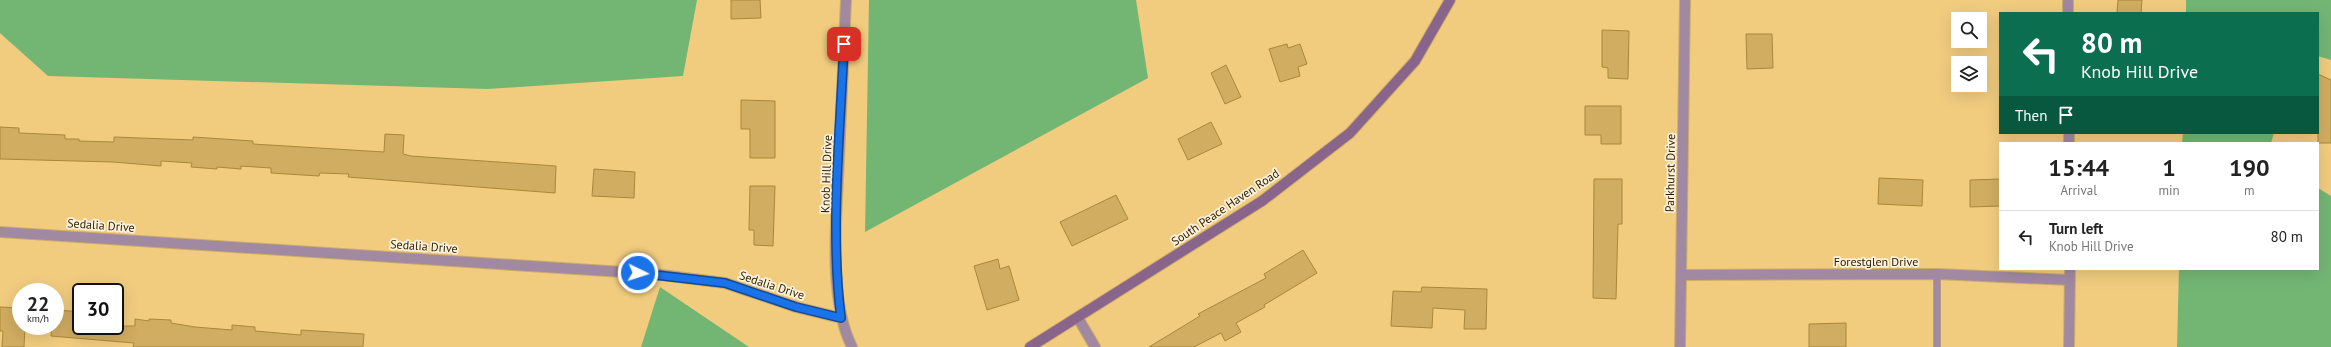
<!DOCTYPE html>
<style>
:root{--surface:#fff;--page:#f2f2f2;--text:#222;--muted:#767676;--line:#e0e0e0}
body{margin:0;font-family:"PT Sans",sans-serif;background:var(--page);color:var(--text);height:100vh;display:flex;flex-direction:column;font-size:15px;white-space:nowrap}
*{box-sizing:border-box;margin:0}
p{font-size:13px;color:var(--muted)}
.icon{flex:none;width:22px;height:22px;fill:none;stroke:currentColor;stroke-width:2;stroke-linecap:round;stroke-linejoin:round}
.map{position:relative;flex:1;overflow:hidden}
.sheet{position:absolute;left:1999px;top:142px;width:320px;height:128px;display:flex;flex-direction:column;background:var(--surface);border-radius:0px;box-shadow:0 4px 16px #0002}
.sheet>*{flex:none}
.banner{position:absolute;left:1999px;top:12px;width:320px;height:122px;border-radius:0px;box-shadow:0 4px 16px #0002;background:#0b6e4f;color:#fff;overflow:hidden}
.tools{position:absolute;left:1951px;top:12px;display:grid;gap:8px}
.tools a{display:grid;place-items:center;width:36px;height:36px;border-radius:0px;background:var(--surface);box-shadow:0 4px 16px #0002;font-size:20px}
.speed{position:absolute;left:12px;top:283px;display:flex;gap:8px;font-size:20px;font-weight:700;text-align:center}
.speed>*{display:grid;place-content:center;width:52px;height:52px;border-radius:50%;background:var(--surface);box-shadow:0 4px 16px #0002;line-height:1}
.speed small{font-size:10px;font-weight:400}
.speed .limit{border:2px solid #111;border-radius:6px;background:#fff;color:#111}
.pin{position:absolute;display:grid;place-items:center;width:34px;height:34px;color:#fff;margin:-17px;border-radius:8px;box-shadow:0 2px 6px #0006}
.me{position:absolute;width:44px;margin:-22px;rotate:94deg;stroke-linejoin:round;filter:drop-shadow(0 0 3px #0008)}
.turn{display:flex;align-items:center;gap:14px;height:84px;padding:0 16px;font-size:18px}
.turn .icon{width:52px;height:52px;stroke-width:2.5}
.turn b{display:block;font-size:28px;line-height:34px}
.then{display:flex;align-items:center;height:38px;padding:0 16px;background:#0003;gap:8px;font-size:15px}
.eta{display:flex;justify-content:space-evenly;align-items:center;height:68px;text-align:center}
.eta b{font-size:24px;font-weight:700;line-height:28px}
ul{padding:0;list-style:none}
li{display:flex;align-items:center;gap:12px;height:52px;padding:0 16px;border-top:1px solid var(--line)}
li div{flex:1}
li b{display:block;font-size:15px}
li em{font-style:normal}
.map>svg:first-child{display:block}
.green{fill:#73b674}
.building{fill:#d1ad61;stroke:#aa8739}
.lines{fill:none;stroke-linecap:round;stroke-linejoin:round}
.lane-casing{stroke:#cdac68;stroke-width:8}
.street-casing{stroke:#cdac68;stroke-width:12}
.secondary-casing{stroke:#cdac68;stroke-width:12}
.lane{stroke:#a189a2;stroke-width:7}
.street{stroke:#a189a2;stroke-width:10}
.secondary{stroke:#89658b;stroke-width:10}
.route-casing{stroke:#114b97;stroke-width:10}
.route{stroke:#1a73e8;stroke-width:7}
.labels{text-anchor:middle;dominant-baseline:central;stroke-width:3.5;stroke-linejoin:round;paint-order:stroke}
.street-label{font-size:12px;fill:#2b1d00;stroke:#fcf1db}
</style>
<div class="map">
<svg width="2331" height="347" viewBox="0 0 2331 347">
<rect width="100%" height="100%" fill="#f1cc7f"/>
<path class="green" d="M0 0H697L683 76 488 89 48 76 0 33Z
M869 0H1136L1148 78 865 232Z
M2186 0H2331V60L2318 56V13H2186Z
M2183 133H2274L2271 143H2182Z
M2318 188 2331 196V347H2177L2179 269H2318Z
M660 287 749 347H641Z"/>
<path class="building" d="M731 0H760L761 18 731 19Z
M2118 0H2142L2141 13H2117Z
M1602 30 1629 31 1628 79 1608 78V68L1602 67Z
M1746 34H1772L1773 68 1747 69Z
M1287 44 1288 48 1300 44 1307 64 1298 67 1300 76 1280 82 1269 49Z
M1226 65 1241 97 1225 104 1211 73Z
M2318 74 2331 80V143H2318Z
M741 100 775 101V158H750V129H741Z
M1585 106H1621V144H1601V135H1585Z
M1211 122 1222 144 1188 160 1178 139Z
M0 127 19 128V133L65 135V139H79V141L114 142V137L193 140V137L253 141V144L384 152 385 134 404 135 403 154 411 156 556 166 555 193 348 177 349 174 320 173 319 176 271 173V168L241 166V169L217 167V169L191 167 192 163 161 161V166L113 162 0 159Z
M594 169 635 172 634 198 592 196Z
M1879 178 1923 180 1922 206 1878 204Z
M1594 179H1622V224H1618L1616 299 1593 298Z
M2000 179V206L1970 207V180Z
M750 186H775L773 246 754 245V230H749Z
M1116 195 1128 219 1072 246 1060 222Z
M1303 250 1317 273 1264 305 1265 307 1236 323 1241 332 1225 341 1221 333 1194 347H1149L1200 316 1198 314 1266 278 1264 274Z
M998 259 1000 269 1009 266 1019 300 987 310 974 266Z
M1422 287 1487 289 1486 329H1464L1465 310 1433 308 1432 328 1391 326 1393 291 1421 292Z
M0 307 21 308V326H25L24 347H2L3 331H0Z
M58 310 81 312V326H135V319L149 321V319L171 320V323L195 327 232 330V325L255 327V331L301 335V330L364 334 363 347H133L134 343 51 336 52 326H57Z
M1846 323V347H1809V324Z"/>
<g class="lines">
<defs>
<path id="lane" d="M1937 274V347"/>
<path id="street" d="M846 0C844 53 841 105 839 158 837 213 827 297 852 347
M2068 0V13
M2069 133V143
M0 232 654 274 725 283 796 307 841 318
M1682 275 1937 274 2070 280
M1078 318 1095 347
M1680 347 1685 0
M2069 347 2070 269"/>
<path id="secondary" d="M1030 347 1262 201 1350 133 1415 61 1450 0"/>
</defs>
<use href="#lane" class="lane-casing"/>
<use href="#street" class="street-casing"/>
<use href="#secondary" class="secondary-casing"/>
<use href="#lane" class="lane"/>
<use href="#street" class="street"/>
<use href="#secondary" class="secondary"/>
</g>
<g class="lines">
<defs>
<path id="route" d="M638 273 725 283 796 307 841 318C830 228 840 135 844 44"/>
</defs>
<use href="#route" class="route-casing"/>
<use href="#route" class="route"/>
</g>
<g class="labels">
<g class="street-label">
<text transform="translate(1670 173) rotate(-89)">Parkhurst Drive</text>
<text transform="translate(826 174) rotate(-88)">Knob Hill Drive</text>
<text transform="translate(1225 207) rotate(-34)">South Peace Haven Road</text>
<text transform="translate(101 225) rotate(4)">Sedalia Drive</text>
<text transform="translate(424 246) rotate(4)">Sedalia Drive</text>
<text x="1876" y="261">Forestglen Drive</text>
<text transform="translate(772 285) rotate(18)">Sedalia Drive</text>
</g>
</g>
</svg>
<div class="tools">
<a><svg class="icon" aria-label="search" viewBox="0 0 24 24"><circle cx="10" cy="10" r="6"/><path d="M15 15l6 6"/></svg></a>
<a><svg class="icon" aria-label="layers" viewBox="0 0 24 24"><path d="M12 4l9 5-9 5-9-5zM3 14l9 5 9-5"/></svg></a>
</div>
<div class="speed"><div>22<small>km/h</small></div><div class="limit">30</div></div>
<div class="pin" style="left:844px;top:44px;background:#d93025"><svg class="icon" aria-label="arrive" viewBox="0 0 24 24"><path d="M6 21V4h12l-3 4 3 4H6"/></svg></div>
<svg class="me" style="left:638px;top:273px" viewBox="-20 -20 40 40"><circle r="17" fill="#1a73e8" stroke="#fff" stroke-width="3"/><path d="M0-11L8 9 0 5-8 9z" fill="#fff"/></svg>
<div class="banner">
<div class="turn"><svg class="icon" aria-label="left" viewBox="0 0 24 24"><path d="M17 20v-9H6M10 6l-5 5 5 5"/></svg><div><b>80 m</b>Knob Hill Drive</div></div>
<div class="then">Then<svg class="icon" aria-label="arrive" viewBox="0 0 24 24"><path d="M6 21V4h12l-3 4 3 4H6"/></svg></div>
</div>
<section class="sheet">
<div class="eta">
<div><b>15:44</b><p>Arrival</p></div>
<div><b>1</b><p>min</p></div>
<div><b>190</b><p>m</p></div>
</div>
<ul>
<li><svg class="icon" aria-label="left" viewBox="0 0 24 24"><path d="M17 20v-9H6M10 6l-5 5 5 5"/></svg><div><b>Turn left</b><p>Knob Hill Drive</p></div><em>80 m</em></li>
</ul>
</section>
</div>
